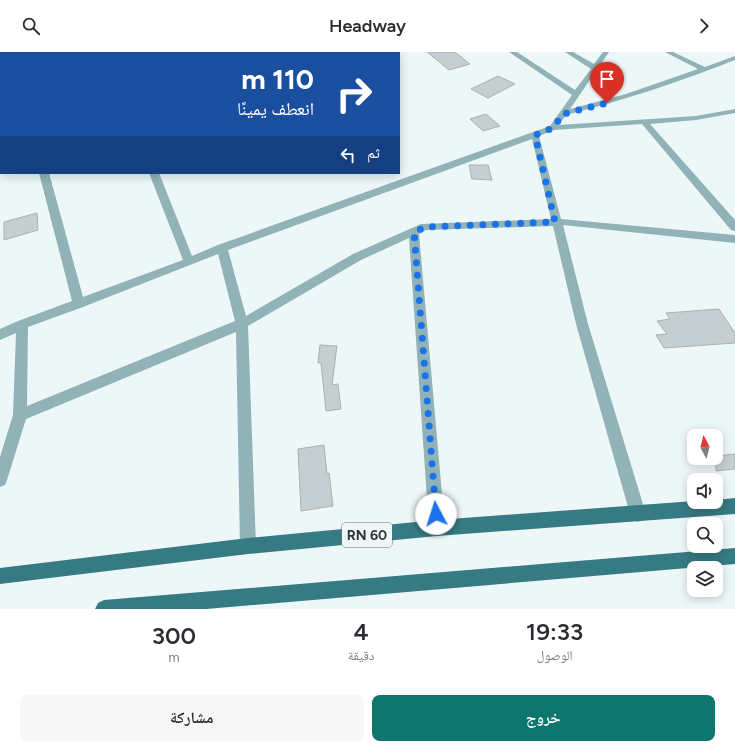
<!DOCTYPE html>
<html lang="ar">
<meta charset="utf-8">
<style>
:root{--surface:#fff;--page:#f7f7f7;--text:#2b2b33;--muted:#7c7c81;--accent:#0f766e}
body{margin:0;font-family:Figtree,"Noto Naskh Arabic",sans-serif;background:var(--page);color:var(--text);direction:rtl;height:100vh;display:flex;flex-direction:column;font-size:15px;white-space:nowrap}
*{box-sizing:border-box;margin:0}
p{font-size:13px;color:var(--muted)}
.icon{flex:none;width:22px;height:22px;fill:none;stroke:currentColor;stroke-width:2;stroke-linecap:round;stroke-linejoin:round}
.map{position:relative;height:557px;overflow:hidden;direction:ltr}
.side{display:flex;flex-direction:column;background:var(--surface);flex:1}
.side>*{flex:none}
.banner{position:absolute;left:0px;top:0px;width:400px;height:122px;box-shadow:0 2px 10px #0003;direction:rtl;background:#1a4fa0;color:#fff;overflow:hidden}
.needle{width:26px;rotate:353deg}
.tools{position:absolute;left:687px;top:377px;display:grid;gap:8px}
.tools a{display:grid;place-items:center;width:36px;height:36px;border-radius:8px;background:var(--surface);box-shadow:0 2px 10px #0003;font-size:20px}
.pin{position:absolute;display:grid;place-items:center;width:34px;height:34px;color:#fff;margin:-41px -17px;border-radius:50% 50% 50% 0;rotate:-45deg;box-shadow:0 0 4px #0007}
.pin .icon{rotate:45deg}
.me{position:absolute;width:44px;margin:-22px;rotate:355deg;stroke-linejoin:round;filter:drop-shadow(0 0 3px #0008)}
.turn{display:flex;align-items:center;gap:14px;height:84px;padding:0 20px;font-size:18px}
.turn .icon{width:52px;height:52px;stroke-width:2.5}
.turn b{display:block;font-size:28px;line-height:34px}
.then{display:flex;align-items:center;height:38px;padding:0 20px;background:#0003;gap:8px;font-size:15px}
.eta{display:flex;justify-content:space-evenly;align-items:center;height:68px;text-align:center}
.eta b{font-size:24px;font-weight:600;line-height:28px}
.action{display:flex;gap:8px;margin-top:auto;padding:8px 20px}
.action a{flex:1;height:46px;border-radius:8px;background:var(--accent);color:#fff;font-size:16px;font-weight:600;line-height:46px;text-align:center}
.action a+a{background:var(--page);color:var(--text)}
header{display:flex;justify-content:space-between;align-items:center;height:52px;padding:0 20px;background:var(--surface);font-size:18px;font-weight:600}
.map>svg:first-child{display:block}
.building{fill:#c5ced0;stroke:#a9b2b3}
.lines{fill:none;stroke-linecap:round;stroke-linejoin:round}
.minor{fill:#91b3b7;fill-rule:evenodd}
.major{fill:#367a83;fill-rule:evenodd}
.route{stroke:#1a73e8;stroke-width:7;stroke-dasharray:0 12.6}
.labels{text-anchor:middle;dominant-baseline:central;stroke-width:3;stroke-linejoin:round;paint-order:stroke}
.shield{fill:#edf7f8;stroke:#696e70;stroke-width:1}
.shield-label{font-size:14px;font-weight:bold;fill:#313435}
</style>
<header><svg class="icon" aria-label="forward" viewBox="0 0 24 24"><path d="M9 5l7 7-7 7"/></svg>Headway<svg class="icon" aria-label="search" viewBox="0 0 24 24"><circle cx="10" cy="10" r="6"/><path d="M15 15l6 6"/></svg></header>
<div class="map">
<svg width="735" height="557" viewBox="0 0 735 557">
<rect width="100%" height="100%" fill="#edf7f8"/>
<path class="building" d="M427 0H455L470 12 449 18Z
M498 24 515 32 488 46 471 37Z
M486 62 500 74 483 79 470 67Z
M469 113H488L492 128 472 127Z
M37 161 38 178 4 188V170Z
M719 257 735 281V291L664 296 656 283 667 282 657 269 670 267 666 261Z
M320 293 337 294 332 333 338 332 341 357 326 359 321 311H318Z
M324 393 327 422 329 421 333 454 301 459 298 397Z
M735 402V417L716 419V404Z"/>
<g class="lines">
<path class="minor" d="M509 0H517L575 38 591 17 565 0H573L594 12 603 0H609L570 57 626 42 698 17 665 0H673L705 15 735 4V8C680 30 624 48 566 63L559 73 696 64 735 57V61L696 68 650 72 735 168V179L731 178 642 72 554 78 539 84 561 167 735 183V191L563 173 588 272 646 462 643 467 638 470 633 467 630 462 576 272 553 174 426 178 419 182 445 476 443 482 437 484 431 482 429 476 409 186 361 208 248 274 256 494 254 500 248 502 242 500 240 494 236 280 26 367 7 428 5 433 0 435V405L13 363 16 281 0 288V277L18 269 72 249 39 121H49L83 245 183 208 149 121H159L192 204 218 193 550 74 572 43ZM532 87 551 167 421 172 353 202 246 264 228 198ZM218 202 235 269 27 354 28 275 83 255Z"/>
<path class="major" d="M735 446V462L437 484 248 502 0 532V516L248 486 437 468 694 449 716 450V448Z
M735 496V512L206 557H95L98 551 104 548Z"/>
</g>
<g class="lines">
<path class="route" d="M436 462 414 180 425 175 555 170 535 83 553 76 563 62 607 51"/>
</g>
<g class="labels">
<rect class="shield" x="342" y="471" width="50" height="24" rx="3"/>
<g class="shield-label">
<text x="367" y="483">RN 60</text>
</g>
</g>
</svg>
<div class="tools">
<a><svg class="needle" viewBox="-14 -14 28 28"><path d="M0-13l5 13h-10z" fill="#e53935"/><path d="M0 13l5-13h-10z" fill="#7c7c81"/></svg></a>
<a><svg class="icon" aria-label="sound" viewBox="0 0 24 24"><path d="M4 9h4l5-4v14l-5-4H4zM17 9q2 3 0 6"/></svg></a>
<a><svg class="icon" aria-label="search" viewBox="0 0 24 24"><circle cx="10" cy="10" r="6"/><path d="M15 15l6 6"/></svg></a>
<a><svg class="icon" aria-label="layers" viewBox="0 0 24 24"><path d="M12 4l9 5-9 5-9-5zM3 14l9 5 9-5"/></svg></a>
</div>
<div class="pin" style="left:607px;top:51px;background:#d93025"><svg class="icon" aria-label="arrive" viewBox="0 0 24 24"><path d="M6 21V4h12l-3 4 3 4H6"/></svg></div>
<svg class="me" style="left:436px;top:462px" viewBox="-20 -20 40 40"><circle r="19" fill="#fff"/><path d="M0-13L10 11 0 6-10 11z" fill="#1a73e8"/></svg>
<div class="banner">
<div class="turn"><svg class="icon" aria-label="right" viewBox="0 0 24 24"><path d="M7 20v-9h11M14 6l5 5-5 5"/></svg><div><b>110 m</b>انعطف يمينًا</div></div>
<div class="then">ثم<svg class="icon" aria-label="left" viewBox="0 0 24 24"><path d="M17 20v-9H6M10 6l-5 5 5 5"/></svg></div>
</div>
</div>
<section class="side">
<div class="eta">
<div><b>19:33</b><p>الوصول</p></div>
<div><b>4</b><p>دقيقة</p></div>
<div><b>300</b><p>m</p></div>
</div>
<div class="action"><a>خروج</a><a>مشاركة</a></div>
</section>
